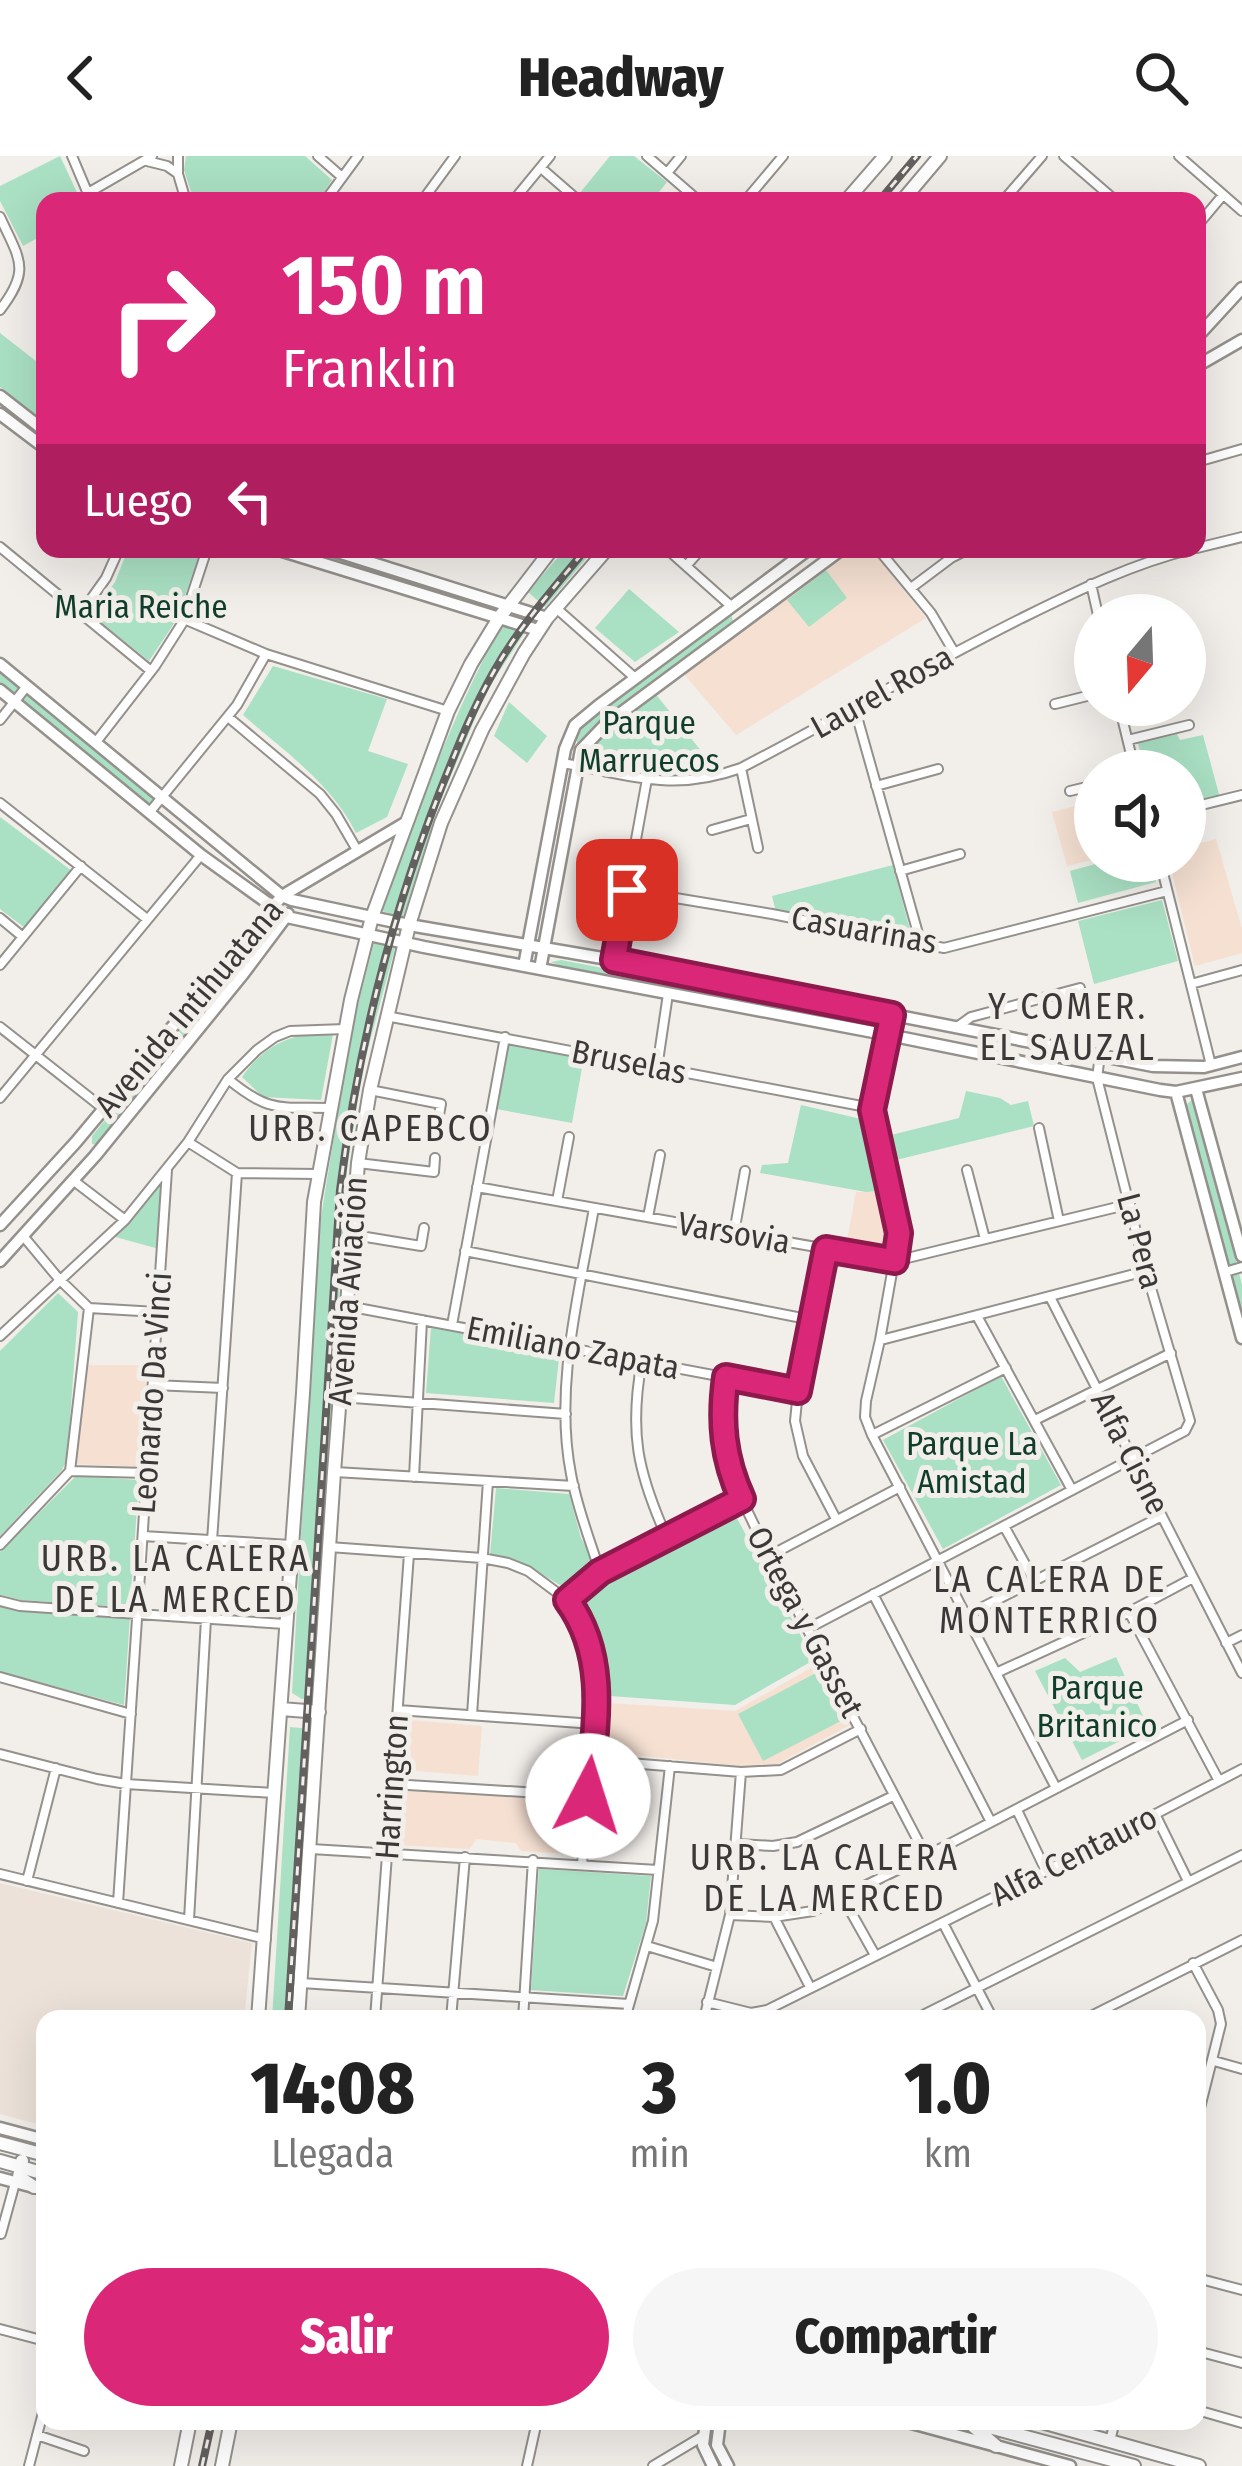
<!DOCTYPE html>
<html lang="es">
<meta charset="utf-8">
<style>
:root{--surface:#fff;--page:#f6f6f6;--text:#222;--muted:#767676;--accent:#db2777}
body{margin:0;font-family:"Fira Sans Condensed",sans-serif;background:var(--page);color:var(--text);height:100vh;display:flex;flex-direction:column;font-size:45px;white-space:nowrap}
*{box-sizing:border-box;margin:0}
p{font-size:39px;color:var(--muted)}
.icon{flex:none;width:66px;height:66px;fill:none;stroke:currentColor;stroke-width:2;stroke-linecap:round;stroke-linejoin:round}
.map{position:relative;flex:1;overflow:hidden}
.side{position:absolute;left:36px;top:1854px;width:1170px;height:420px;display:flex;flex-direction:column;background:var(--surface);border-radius:24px;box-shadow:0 12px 48px #0002}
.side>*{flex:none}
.top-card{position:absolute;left:36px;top:36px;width:1170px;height:366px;border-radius:24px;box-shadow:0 12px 48px #0002;background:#db2777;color:#fff;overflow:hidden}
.needle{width:78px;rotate:199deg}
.tools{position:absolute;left:1074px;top:438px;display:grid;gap:24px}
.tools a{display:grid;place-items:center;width:132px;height:132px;border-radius:50%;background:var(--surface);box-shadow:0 12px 48px #0002;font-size:60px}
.pin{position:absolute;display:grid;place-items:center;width:102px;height:102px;color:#fff;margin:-51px;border-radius:24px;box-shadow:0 6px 18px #0006}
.me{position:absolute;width:132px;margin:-66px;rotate:5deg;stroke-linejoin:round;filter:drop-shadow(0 0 9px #0008)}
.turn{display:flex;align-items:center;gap:42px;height:252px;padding:0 48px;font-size:54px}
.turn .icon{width:156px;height:156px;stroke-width:2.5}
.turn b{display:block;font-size:84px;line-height:102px}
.then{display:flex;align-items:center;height:114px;padding:0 48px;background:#0003;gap:24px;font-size:45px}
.eta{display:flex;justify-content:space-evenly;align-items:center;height:204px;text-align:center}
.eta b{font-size:72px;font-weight:800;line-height:84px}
.cta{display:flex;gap:24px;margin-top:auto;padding:24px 48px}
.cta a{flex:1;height:138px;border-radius:72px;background:var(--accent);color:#fff;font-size:48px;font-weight:800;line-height:138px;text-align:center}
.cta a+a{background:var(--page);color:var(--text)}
header{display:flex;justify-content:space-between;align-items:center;height:156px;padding:0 48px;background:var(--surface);font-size:54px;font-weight:800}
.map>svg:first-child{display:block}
.built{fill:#ece2d9}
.education{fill:#f5e0d2}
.green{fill:#aae0c4}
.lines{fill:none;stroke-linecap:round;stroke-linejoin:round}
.street-casing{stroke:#94918d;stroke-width:12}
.secondary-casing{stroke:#94918d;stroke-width:15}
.primary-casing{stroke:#94918d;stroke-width:16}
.street{stroke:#fff;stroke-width:8}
.secondary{stroke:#fff;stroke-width:10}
.primary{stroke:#fff;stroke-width:12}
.rail-casing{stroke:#63615f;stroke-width:8}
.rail{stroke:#f2eeea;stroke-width:3;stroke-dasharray:9;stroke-linecap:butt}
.route-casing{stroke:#8e194d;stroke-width:30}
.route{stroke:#db2777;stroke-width:21}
.labels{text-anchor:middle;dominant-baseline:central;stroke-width:10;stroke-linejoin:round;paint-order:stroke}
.park-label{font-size:33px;fill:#113e2b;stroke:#f2eeea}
.street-label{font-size:33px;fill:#3b3938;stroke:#f2eeea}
.neighbourhood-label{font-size:36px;letter-spacing:3px;fill:#3b3938;stroke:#f2eeea}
</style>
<header><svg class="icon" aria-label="back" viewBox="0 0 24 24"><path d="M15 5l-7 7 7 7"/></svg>Headway<svg class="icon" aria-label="search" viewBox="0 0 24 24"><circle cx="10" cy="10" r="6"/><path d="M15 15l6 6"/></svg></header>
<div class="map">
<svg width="1242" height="2310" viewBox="0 0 1242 2310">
<rect width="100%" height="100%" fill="#f2eeea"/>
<path class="built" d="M0 1727 252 1787 244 1863H45V1970L0 1958Z"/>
<path class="education" d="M850 393H871L926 462 736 579 683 517Z
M1095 645V703L1067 710 1052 656Z
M1216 683 1242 773V797L1195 810 1169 705H1185V691Z
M856 1036H882L891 1067 890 1091 885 1098 846 1090Z
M88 1209H147L141 1311 76 1308Z
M816 1509 850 1569 775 1609 739 1610 606 1596 608 1547 735 1555Z
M409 1564 482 1570 478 1620 405 1614Z
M402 1633 574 1643 570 1698 521 1695 516 1687 476 1683 470 1693 397 1689Z"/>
<path class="green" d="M60 0 81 45H45V78L23 90 0 45V30Z
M186 0H305L332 24 318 45H194L184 14Z
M610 0H634L667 26 652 45H588L579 38Z
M0 177 45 212V251L38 260 0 231Z
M128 393H201L177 463 149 505 92 459 115 426Z
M565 393H594L545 451 528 436Z
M826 414 847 442 809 471 787 444Z
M629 433 679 476 635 506 595 472Z
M731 458 733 465 592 573 577 590V574Z
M501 470 525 476 487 534 437 653 403 761 382 755C417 657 451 561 501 470Z
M273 510 387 543 368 595 408 608 387 661 356 677C332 628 283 594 243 559Z
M0 511 26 536 157 643 148 649 17 540 0 531Z
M654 536 718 616 678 623 647 621 589 609 585 605C598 576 630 556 654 536Z
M509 546 547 580 527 607 494 580Z
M1177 578 1180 584 1203 579 1220 642 1185 649V615H1145L1138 587Z
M0 661 72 715 25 772 0 753Z
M1106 705H1152L1156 726 1078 747 1070 715Z
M893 709 912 782 776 756 772 740Z
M1162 744 1178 805 1094 828 1078 765Z
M275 762 279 766 98 989 92 988V980L268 765Z
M374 786 395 792 362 915 347 1014 314 1542 302 1543 292 1537 318 1080 350 880Z
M561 804 863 862 877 868 862 869 561 810 551 806Z
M311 877 333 878 321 944 263 941 242 921C260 895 280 883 311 877Z
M508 886 584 901 572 967 496 953Z
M966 935 1000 942 1011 949 1028 945 1034 970 892 1005 887 980 959 962Z
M1192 944 1197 950 1242 1129V1162L1186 949Z
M801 949 861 963 878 1035 866 1036 760 1017 762 1009 788 1007Z
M162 1026 159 1093 112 1080Z
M58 1137 78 1156 67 1303 62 1314 0 1380V1195Z
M431 1171 560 1194 554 1247 426 1237Z
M1001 1220 1061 1329 943 1393 883 1284Z
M76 1320 139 1324 130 1451 21 1444 0 1439V1396Z
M496 1332 569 1338 581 1382 598 1412 568 1434 530 1411 490 1399Z
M733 1355 814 1504 735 1549 610 1540C611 1499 599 1478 582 1442L603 1423Z
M0 1449 130 1460 124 1549 0 1516Z
M1116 1501 1148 1571 1082 1604 1035 1515 1065 1502 1080 1516Z
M816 1517 841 1565 763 1605 738 1558Z
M290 1571 312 1573 290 1863H272Z
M539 1713 651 1720 646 1767 623 1840 531 1834Z"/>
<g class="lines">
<defs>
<path id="street" d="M72 0 91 45
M178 0V18L186 45
M318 0 342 21
M647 0 699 45
M1064 0 1116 45
M1179 0 1242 55
M147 5 167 10 177 17
M541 12 579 45
M667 17 681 0
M88 37 152 0
M325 45 358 0
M422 45 455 0
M513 45 550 0
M745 45 783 0
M1003 45 1042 0
M0 61C20 104 31 114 0 154
M1197 70 1223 39
M1197 306 1242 293
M0 391 151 515
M1197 392 1242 381
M667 393 731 450
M878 393 931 457 954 496
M686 410 701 393
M1091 428 1098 459
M911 432 951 402 969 393
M556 452 634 521
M81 457 106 422 119 393
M184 463 266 498 448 555
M1055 548 1095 538
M1119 549 1135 615
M854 550 921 788
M228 561 320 638 336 658 357 694
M0 564 27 530
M1128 584 1189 569
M96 586 155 510 183 466 207 393
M562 607C632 619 671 637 741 612 835 563 926 510 1020 463 1077 435 1131 408 1192 393
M741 612 758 692
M876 630 938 613
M1070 635 1095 629
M0 647 147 763
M1185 653 1242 639
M149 657 237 549 266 498
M712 674 751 663
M1160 705 1211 909
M900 715 960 698
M627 734 772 758 944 792 1167 735
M0 762 23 781
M614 804 647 623
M0 809 81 710
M1191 828 1242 814
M893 859 872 954 899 1077 880 1184 866 1245 865 1261 872 1279 1056 1632
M386 860 872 952
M0 871 104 953
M957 871 971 861 1080 832
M657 912 668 838
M228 923C269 957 279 951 330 952
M370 934 441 948 439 959
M0 942 201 699
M1039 972 1059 1065
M188 986 237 1017 318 1018
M358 1007 434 1016 435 1002
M967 1014 985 1083
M74 1025 125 1064
M477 1031 895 1105 1130 1048
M557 1045 569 981
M594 1052C579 1138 554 1231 571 1318 577 1352 590 1384 600 1416
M648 1061 660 999
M734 1077 745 1015
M354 1079 421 1090 424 1072
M24 1081 59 1123 89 1152 157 1156
M826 1093 798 1235 795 1265 803 1300 836 1363
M465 1095 812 1164
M1225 1116 1242 1111
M1050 1141 1242 1517
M347 1150 798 1235
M977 1160 1072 1334
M452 1169 505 881
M0 1180 125 1064 188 986 228 923 257 894 275 881 290 875 345 873
M881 1184 1146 1115
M642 1204C629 1276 637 1315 667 1382
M726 1221 721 1272 733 1325 769 1400 926 1700
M153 1229 223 1232
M340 1241 566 1258
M1035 1264 1171 1197
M872 1279 1006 1212
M70 1315 147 1317
M335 1316 574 1330
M414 1321 422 1164
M1004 1370 1035 1426
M143 1380 291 1389
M212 1385 237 1017
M0 1389 70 1315 89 1152
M329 1391 482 1402 508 1407 528 1415 567 1444 592 1489 597 1527 582 1709
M769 1400 900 1331
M873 1438 991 1666
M567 1444 600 1416 742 1343
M0 1445 20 1450 285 1468
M1129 1456 1219 1625
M967 1459 1162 1360
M809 1472 1185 1275 1190 1265 1146 1115 1097 922 1100 899
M1226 1487 1242 1479
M996 1517 1129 1456 1193 1422
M0 1521 131 1558
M398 1554 594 1568
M472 1559 488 1325
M0 1598 97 1623 126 1628 274 1637
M592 1604 741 1616 781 1614 861 1573
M392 1628 588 1640
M1017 1654 1046 1715
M1155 1658 1188 1725
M738 1688 773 1690 797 1686 893 1640
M311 1693 658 1714
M0 1718 266 1783
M27 1725 56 1612
M843 1742 875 1799
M118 1747 167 1014
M730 1759 774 1761 813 1755 926 1700 1188 1564
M774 1761 810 1831
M189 1764 206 1463
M943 1767 993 1863
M647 1790 717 1811
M1193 1807 1218 1854 1221 1868 1197 1964
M301 1827 629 1848
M707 1846 751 1857 767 1854 1046 1715 1242 1613
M375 1863 409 1398
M451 1863 465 1701
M523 1863 533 1704
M625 1863 653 1765 670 1610
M704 1863 730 1759 741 1616
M915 1863 1242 1699
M1085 1863 1242 1784
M1214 1905 1242 1913
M1 2078 15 2027
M1197 2122 1242 2134
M0 2173 45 2185
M1197 2195 1242 2207
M1197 2254 1242 2267
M37 2279 84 2295
M1110 2285 1115 2265
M29 2310 45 2249
M527 2310 537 2265
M653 2310 703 2280"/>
<path id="secondary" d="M1197 181 1242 132
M1197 210 1242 184
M0 240 45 275
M0 258 45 292
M276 393 538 474
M328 393 547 462
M0 508 282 740 292 744 409 769 614 804 1153 910 1204 911 1242 901
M0 534 201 699 287 761 424 791 889 879 1160 934 1176 936 1242 922
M524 810 565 593 575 569 598 550 809 393
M540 813 581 594 606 568 842 393
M1196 933 1242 1100
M1176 936 1242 1182
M0 1069 76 986 282 740 405 667
M0 1105 95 1000 243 818 288 758
M0 1972 45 1984
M0 2022 45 2034
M706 2265 703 2289 713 2310
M720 2265 717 2289 728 2310
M904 2265 1070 2310"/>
<path id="primary" d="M846 45 885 0
M902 45 940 0
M281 1553 319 1556
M258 1863 303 1237 314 1046 351 844 372 761 448 555 471 508 499 462 552 393
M298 1863 334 1316 358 1007 370 934 409 769 441 667 482 574 524 497 547 462 607 393
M0 1987 45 1999
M0 2005 45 2018
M22 2005 19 2021 34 2031
M967 2265 1134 2310
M1038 2265 1199 2310
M973 2270 996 2290
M181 2310 190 2265
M222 2310 231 2265"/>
</defs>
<use href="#street" class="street-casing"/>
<use href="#secondary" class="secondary-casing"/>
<use href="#primary" class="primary-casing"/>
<use href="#street" class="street"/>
<use href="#secondary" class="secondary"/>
<use href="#primary" class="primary"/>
<defs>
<path id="rail" d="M879 45 917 0
M288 1863 340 1034C357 897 390 763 440 635 456 595 472 554 493 517 518 472 553 433 586 393
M202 2310 212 2265"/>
</defs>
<use href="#rail" class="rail-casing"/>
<use href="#rail" class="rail"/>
</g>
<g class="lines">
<defs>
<path id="route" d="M588 1640C595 1573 610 1502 567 1444L600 1416 742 1343C723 1302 720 1265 726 1221L798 1235 826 1093 895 1105 899 1077 872 954 892 859 614 804 627 734"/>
</defs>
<use href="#route" class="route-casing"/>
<use href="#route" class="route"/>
</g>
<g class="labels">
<g class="park-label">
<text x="141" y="451">Maria Reiche</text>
<text x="649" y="567">Parque<tspan x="649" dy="38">Marruecos</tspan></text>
<text x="972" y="1288">Parque La<tspan x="972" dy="38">Amistad</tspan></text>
<text x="1097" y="1532">Parque<tspan x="1097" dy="38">Britanico</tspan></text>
</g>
<g class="street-label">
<text transform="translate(882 536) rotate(-29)">Laurel Rosa</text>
<text transform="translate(864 774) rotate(10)">Casuarinas</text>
<text transform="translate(189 852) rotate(-50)">Avenida Intihuatana</text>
<text transform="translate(629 906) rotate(11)">Bruselas</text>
<text transform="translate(734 1077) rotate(10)">Varsovia</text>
<text transform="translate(1140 1085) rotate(75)">La Pera</text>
<text transform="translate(348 1135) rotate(-86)">Avenida Aviación</text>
<text transform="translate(573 1192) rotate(11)">Emiliano Zapata</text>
<text transform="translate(152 1237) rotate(-86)">Leonardo Da Vinci</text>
<text transform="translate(1130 1297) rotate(63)">Alfa Cisne</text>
<text transform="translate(805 1466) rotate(62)">Ortega y Gasset</text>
<text transform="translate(392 1631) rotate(-86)">Harrington</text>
<text transform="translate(1074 1700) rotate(-27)">Alfa Centauro</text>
</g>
<g class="neighbourhood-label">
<text x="1068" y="851">Y COMER.<tspan x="1068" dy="41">EL SAUZAL</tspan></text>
<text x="371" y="973">URB. CAPEBCO</text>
<text x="176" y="1403">URB. LA CALERA<tspan x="176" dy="41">DE LA MERCED</tspan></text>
<text x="1050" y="1424">LA CALERA DE<tspan x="1050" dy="41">MONTERRICO</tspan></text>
<text x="825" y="1702">URB. LA CALERA<tspan x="825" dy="41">DE LA MERCED</tspan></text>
</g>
</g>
</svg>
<div class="tools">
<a><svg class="needle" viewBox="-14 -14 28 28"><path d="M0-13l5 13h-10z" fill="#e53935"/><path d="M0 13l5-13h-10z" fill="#767676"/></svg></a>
<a><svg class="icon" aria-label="sound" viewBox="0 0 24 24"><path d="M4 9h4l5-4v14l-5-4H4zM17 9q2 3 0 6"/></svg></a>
</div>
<div class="pin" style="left:627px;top:734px;background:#d93025"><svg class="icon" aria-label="arrive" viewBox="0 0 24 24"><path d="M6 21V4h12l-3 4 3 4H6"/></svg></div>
<svg class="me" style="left:588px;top:1640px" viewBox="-20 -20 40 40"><circle r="19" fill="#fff"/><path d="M0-13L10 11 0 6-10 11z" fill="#db2777"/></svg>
<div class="top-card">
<div class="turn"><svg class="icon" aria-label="right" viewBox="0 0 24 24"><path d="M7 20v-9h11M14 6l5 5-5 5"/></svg><div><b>150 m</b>Franklin</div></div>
<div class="then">Luego<svg class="icon" aria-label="left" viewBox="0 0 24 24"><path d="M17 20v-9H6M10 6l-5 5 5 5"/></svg></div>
</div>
<section class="side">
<div class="eta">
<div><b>14:08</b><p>Llegada</p></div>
<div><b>3</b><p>min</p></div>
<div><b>1.0</b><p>km</p></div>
</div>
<div class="cta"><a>Salir</a><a>Compartir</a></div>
</section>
</div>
